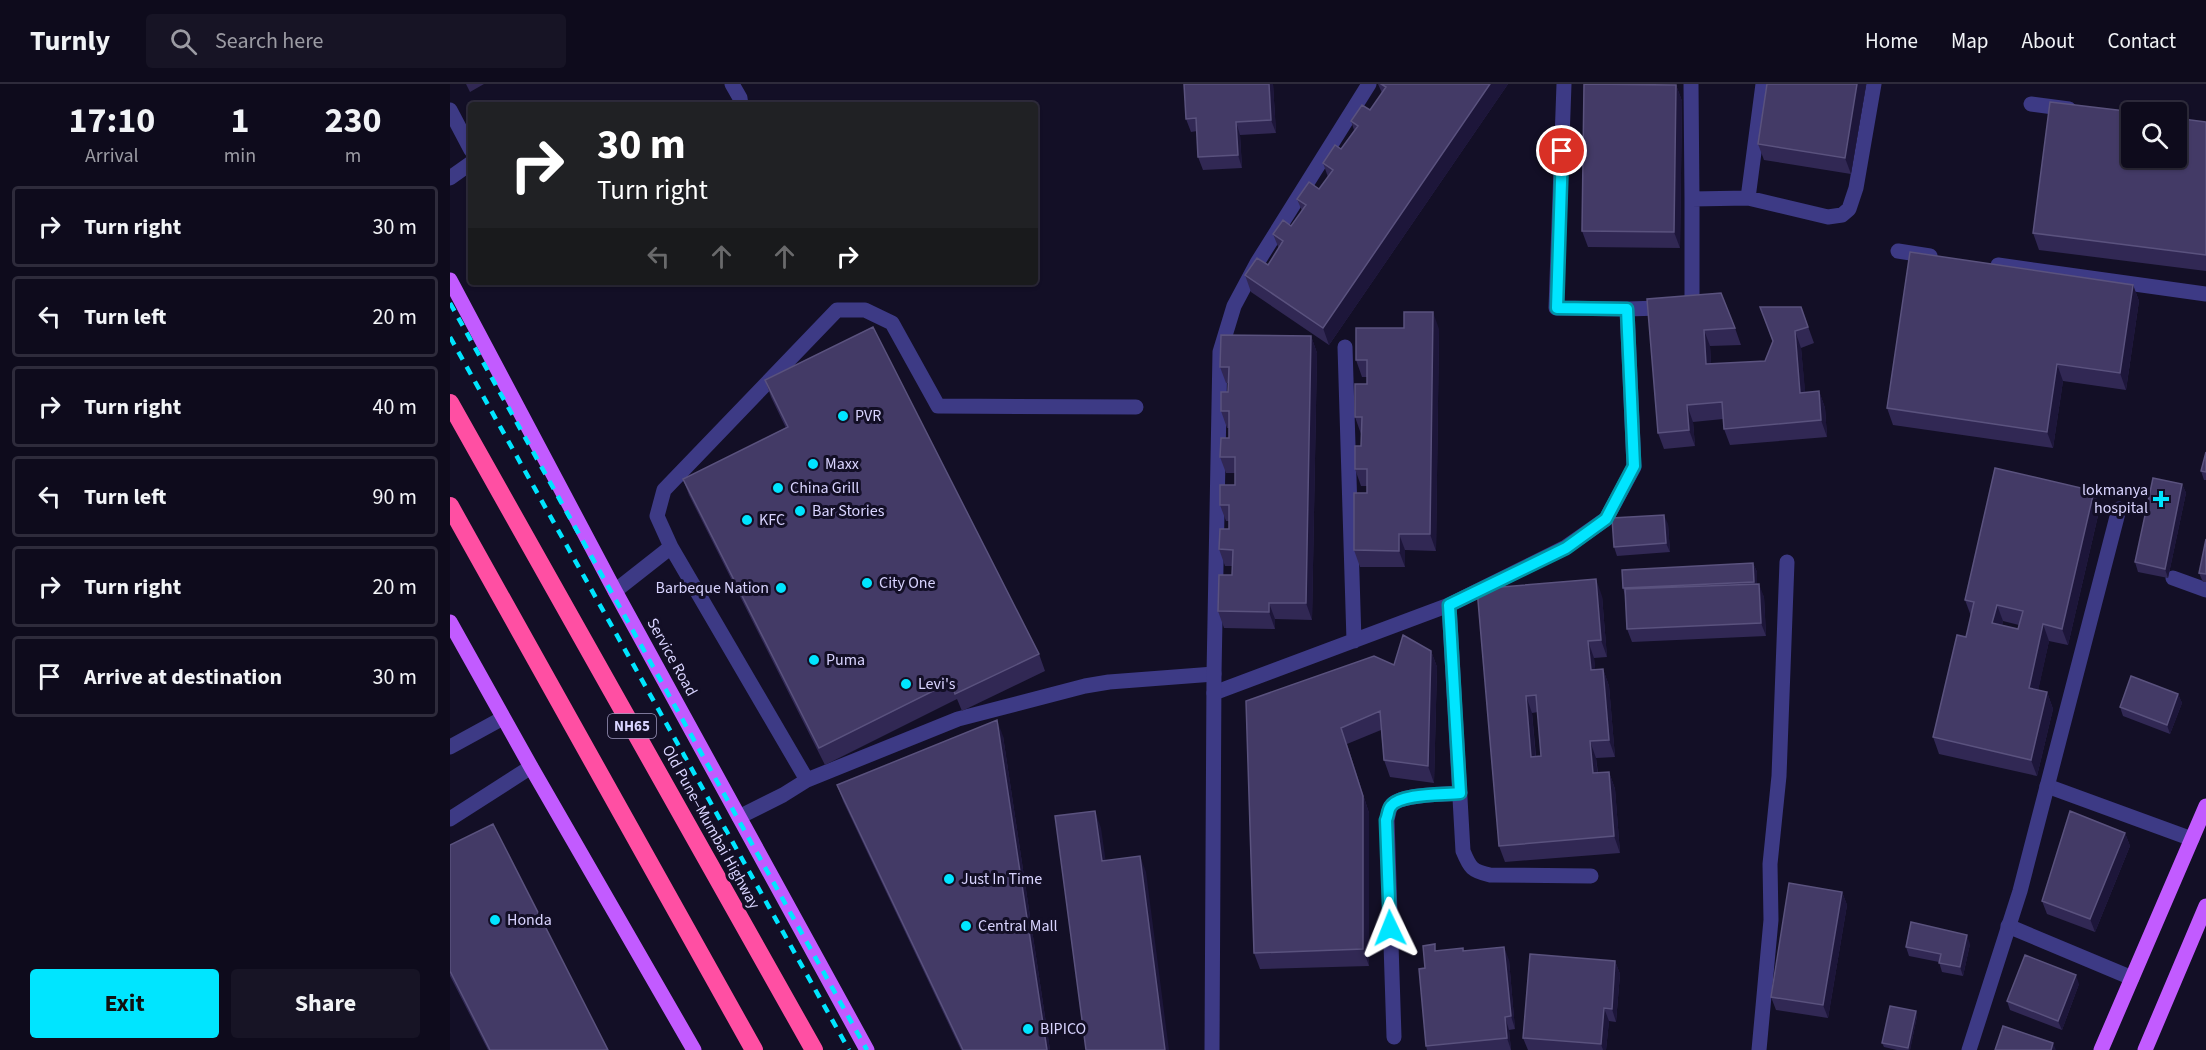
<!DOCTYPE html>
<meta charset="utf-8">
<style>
:root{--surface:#0e0b1c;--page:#171425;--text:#f1f3f6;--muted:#9b9ba3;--line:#2e2b3b;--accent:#00e5ff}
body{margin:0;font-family:"Source Sans 3",sans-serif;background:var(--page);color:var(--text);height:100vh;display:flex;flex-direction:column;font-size:22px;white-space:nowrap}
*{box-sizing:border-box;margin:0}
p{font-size:20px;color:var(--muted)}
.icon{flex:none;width:33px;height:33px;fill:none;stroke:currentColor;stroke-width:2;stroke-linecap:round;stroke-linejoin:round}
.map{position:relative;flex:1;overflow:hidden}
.details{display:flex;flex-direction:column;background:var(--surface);width:450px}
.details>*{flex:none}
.guide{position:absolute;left:18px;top:18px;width:570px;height:183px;border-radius:6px;box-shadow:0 2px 4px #0004,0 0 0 2px var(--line);background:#202124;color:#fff;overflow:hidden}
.controls{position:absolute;left:1671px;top:18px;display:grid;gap:12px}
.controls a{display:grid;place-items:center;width:66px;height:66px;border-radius:6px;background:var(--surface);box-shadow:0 2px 4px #0004,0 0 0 2px var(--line);font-size:30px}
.pin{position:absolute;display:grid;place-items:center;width:51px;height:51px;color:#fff;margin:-26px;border:3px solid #fff;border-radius:50%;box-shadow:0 2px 6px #0007}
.me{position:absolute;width:66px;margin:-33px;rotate:358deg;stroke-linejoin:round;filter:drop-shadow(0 0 4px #0008)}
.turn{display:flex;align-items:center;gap:21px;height:126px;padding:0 30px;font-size:27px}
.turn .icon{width:78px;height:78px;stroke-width:2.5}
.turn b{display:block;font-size:42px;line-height:51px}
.lanes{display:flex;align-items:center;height:57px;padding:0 30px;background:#0003;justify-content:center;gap:30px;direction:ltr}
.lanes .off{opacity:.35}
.eta{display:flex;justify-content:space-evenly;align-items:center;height:102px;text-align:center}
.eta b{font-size:36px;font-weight:700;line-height:42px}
.button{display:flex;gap:12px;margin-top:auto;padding:12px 30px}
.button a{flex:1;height:69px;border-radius:6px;background:var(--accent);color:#111;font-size:24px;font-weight:700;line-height:69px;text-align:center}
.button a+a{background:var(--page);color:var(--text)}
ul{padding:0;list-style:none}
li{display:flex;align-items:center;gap:18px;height:81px;margin:0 12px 9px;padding:0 18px;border:3px solid var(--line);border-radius:6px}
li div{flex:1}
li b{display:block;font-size:22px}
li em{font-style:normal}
header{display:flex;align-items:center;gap:36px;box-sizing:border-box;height:84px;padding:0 30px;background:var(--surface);border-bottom:2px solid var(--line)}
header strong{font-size:28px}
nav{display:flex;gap:33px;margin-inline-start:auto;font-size:21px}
.search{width:420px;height:54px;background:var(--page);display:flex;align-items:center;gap:15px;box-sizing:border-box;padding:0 21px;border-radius:6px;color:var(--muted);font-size:22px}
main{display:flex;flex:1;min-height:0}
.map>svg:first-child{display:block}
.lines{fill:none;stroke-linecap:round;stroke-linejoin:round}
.lane{stroke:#3d3a85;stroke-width:15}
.street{stroke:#3d3a85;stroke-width:15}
.primary{stroke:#c25bff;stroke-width:15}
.highway{stroke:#ff4fa3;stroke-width:18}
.rail{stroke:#00e5ff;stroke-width:4.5;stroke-dasharray:9 8;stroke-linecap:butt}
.wall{fill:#312854;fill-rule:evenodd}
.shaded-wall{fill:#1d163a}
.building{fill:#433a66;stroke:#5a527e;stroke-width:1.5;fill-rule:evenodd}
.route-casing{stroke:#0095a6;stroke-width:15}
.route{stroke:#00e5ff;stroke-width:10}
.poi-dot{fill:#00e5ff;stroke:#130f26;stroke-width:2}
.labels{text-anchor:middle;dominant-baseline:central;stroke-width:6;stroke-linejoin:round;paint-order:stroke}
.shield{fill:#130f26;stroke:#9e99be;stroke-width:1.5}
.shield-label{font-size:15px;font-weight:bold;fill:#d9d4ff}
.poi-label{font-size:16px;fill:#d9d4ff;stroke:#130f26;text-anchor:start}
.street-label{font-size:16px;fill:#d9d4ff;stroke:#130f26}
</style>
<header>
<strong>Turnly</strong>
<div class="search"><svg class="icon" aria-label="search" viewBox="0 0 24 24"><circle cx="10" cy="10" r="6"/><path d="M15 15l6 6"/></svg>Search here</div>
<nav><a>Home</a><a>Map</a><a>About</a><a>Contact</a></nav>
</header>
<main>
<section class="details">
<div class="eta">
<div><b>17:10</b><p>Arrival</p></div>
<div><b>1</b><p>min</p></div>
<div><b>230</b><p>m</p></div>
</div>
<ul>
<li><svg class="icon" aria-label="right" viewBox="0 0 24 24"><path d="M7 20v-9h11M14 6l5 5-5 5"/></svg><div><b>Turn right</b></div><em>30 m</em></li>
<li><svg class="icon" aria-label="left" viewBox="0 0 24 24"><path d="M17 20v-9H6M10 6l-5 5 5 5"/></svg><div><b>Turn left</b></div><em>20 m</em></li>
<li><svg class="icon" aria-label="right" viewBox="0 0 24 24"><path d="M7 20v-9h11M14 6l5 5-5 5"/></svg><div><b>Turn right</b></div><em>40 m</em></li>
<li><svg class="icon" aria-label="left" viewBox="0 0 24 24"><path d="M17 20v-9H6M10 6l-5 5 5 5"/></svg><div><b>Turn left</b></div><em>90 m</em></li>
<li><svg class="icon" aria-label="right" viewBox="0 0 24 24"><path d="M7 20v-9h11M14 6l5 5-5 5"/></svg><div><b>Turn right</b></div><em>20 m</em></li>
<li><svg class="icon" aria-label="arrive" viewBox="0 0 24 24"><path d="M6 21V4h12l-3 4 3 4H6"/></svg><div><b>Arrive at destination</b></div><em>30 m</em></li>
</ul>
<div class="button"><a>Exit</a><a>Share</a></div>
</section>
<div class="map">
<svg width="1756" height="966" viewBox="0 0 1756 966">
<rect width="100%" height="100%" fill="#130f26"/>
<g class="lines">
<path class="lane" d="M282 0 290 14 291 21
M1114 0 1106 224 1177 225
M1241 0 1242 115
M1581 20 1619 25
M0 26 21 66
M0 94 21 79
M1298 114 1313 0
M1448 167 1480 172
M1548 181 1756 210
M895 263 904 557
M221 463 207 432 214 406 387 226H415L442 239 488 322 686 323
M165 507 221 463 357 696 333 711 289 733
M999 521 1013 767C1020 784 1022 787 1040 791L1141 792
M764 609 999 521 1116 463 1156 435 1184 383 1177 225 1242 223V115L1298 114 1378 133 1392 131 1399 125 1406 104 1424 0
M0 663 53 634
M357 696 508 635 635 602 659 598 764 590
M1597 702 1742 755
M0 735 81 683
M1558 842 1682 894
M944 953 937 736C938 732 939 725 941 722 951 709 994 711 1010 709"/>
<path class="street" d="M1723 494 1756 506
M762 966 764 590 770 268 784 222 807 179 919 0
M1309 966 1321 836 1320 780 1329 692 1337 478
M1519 966 1570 807 1669 425"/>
<path class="primary" d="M0 196 165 507 417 966
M0 538 81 683 244 966
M1651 966 1756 722
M1695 966 1756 822"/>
<path class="highway" d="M0 319 364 966
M0 422 304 966"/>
<path class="rail" d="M0 219 417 966
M0 253 399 966"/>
</g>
<path class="wall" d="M16 0H34L20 8Z
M823 0 826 49 790 51 792 84 753 86 748 73 747 47 741 48 736 35Z
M928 0H1058L879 261 801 208 795 191 818 181 829 165 823 150 841 142 852 127 847 115 869 105 878 93 873 79 891 65 904 46 901 37 920 26 932 9Z
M1317 0H1416L1401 90 1314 76 1308 60Z
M1226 1 1232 17 1230 164 1138 163 1132 147Z
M1756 38V187L1589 166 1583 149Z
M1683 201 1689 217 1676 306 1613 297 1603 364 1443 341 1437 324Z
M1197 215 1285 244 1291 261 1260 262 1261 280 1315 277 1351 223 1364 259 1351 264 1355 309 1369 307 1375 324 1377 353 1280 361 1274 345 1273 335 1243 338 1245 362 1214 365 1208 349Z
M989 245 986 467 955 466V483H910L904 466 917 409V402H911L905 385 911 362V350L905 333 917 300V293H912L906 276Z
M861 252 867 269 862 536 825 535V545L774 544 768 527 782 491V482H775L769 465 779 445V437H776L770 421 785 401V389H776L770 373 779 354V344H777L771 327 778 308V299H776L770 283Z
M315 296 589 570 595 587 512 627 507 615 375 681 239 411 233 395 336 344 321 313Z
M1756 368V396H1754L1751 387Z
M1732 400 1736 409 1718 494 1688 488 1685 478Z
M1650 423 1618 561 1599 557 1588 606 1597 608 1603 625 1587 692 1489 670 1483 653 1516 553 1521 532 1515 516ZM1553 537 1569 541 1568 545 1552 541Z
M1218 440 1220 468 1167 472 1164 463Z
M1756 455V498H1753L1749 489Z
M1303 479 1307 488V500L1314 513 1316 552 1182 558 1177 545 1175 511 1173 504Z
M1027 505 1152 512 1157 573 1144 574 1145 586 1153 585 1159 602 1165 673 1146 674 1148 689 1159 688 1165 705 1170 769 1055 778 1049 762ZM1088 628 1091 672H1086L1082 629Z
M981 567 987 583 984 699 940 693 934 676 931 646 897 660 919 729V882L810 885 804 869 796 617 944 581Z
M1728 610 1732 619 1720 650 1673 632 1670 623Z
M553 652 600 966H511L393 717 387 701Z
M1675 749 1680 762 1645 848 1597 830 1592 817Z
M0 761 158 966H38L0 892Z
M1392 808 1397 821 1378 934 1326 926 1321 913Z
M1520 860 1513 892 1492 888 1489 878 1459 872 1456 863Z
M1013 864 1014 867 1059 876 1065 945 1059 946 1061 966H977L976 962 975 884 987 867Z
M1165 877 1170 890 1166 938 1159 937 1156 966H1078L1073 954Z
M1629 900 1612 946 1560 926 1557 917Z
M1466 927 1467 932 1460 966H1447L1434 963 1432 959Z"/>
<path class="shaded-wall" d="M819 0H823L826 49 821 36Z
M1040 0H1058L879 261 873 244Z
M1407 0H1416L1401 90 1395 74Z
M1226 1 1232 17 1230 164 1224 148Z
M786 38 790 51 792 84 788 71Z
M1683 201 1689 217 1676 306 1670 289Z
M983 228 989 245 986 467 980 450Z
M1254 246 1260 262 1262 297 1256 280Z
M1345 247 1351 264 1357 326 1350 309Z
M861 252 867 269 862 536 856 519Z
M1607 280 1613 297 1603 364 1597 348Z
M1369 307 1375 324 1377 353 1371 336Z
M1237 321 1243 338 1245 362 1239 346Z
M1732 400 1736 409 1718 494 1715 485Z
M1644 407 1650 423 1618 561 1612 545Z
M1214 431 1218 440 1220 468 1216 459Z
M949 450 955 466V483L949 467Z
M1303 479 1307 488V507L1304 498Z
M1146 495 1152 512 1157 573 1151 556Z
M1309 500 1314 513 1316 552 1311 539Z
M819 519 825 535V545L819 528Z
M1547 521 1553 537 1548 555 1542 539Z
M1593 540 1599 557 1585 621 1579 604Z
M1138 557 1144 574 1147 603 1141 586Z
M981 567 987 583 984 699 978 682Z
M1153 585 1159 602 1165 673 1159 656Z
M1597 608 1603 625 1587 692 1581 676Z
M1728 610 1732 619 1720 650 1717 641Z
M1076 612 1082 629 1087 689 1081 673Z
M547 636 553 652 600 966H597Z
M891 644 919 729V882L913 865Z
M1140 657 1146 674 1149 706 1143 689Z
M1159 688 1165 705 1170 769 1164 752Z
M645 727 651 744 658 793 652 777Z
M1675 749 1680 762 1645 848 1640 835Z
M690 772 696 788 719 966H715Z
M1392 808 1397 821 1378 934 1373 921Z
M1517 851 1520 860 1513 892 1510 883Z
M1054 863 1059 876 1065 945 1061 932Z
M1165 877 1170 890 1166 938 1162 925Z
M1626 891 1629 900 1612 946 1608 937Z
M1154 924 1159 937 1156 966H1153L1151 960Z
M1466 927 1467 932 1460 966H1459L1458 964Z
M1055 933 1059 946 1061 966 1057 954Z
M1603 959 1606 966H1601Z"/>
<path class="building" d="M734 0H819L821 36 786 38 788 71 748 73 746 34 736 35Z
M931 0H1040L873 244 795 191 807 174 818 181 833 157 823 150 833 136 841 142 856 121 847 115 859 98 869 105 883 86 873 79 885 61 891 65 908 42 901 37 912 21 920 26 936 3Z
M1134 0 1226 1 1224 148 1132 147Z
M1317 0H1407L1395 74 1308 60Z
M1600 18 1684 28H1682V74H1726V34L1756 38V171L1583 149Z
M1460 168 1683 201 1670 289 1607 280 1597 348 1437 324Z
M1271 209 1285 244 1254 246 1256 280 1315 277 1323 257 1310 223H1351L1358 243 1345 247 1350 309 1369 307 1371 336 1274 345 1272 318 1237 321 1239 346 1208 349 1197 215Z
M954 228H983L980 450H949V467L904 466V409H917V385H905V362H911L912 333H905V300H917V276H906V244H954Z
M423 243 589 570 505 610 501 598 369 664 233 395 338 343 315 296Z
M771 251 861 252 856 519H819V528L768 527 769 491H782L783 466 769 465 770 445H779V421H770V401H785V373H770L771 354H779V327H771V308H778L779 283H770Z
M1756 368V388L1751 387Z
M1545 384 1644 407 1612 545 1593 540 1579 604 1597 608 1581 676 1483 653 1507 551 1516 553 1524 518 1515 516ZM1547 521 1573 527 1568 545 1542 539Z
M1703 394 1732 400 1715 485 1685 478Z
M1214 431 1216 459 1164 463 1162 434Z
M1756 455V490L1749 489Z
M1303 479 1304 498 1173 504 1172 486Z
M1146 495 1151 556 1138 557 1141 586 1153 585 1159 656 1140 657 1143 689 1159 688 1164 752 1049 762 1027 505ZM1086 611 1091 672 1081 673 1076 612Z
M1309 500 1311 539 1177 545 1175 505Z
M953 551 981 567 978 682 934 676 930 627 891 644 913 712V865L804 869 796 617 924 572 944 581Z
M1681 592 1728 610 1717 641 1670 623Z
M547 636 597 966H513L387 701Z
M645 727 652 777 690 772 715 966H636L605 732Z
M1620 727 1675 749 1640 835 1592 817Z
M43 740 158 966H40L0 887V761Z
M1339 799 1392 808 1373 921 1321 913Z
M1461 838 1517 851 1510 883 1489 879 1491 870 1456 863Z
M985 860V867L1013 864V867L1054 863 1061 932 1055 933 1057 954 976 962 969 885 975 884 973 862Z
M1080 870 1165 877 1162 925 1154 924 1151 960 1073 954Z
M1575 871 1626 891 1608 937 1557 917Z
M1440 922 1466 927 1458 964 1432 959Z
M1553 942 1603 959 1601 966H1545Z"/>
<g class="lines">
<defs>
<path id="route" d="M940 844 936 736C938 732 938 725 941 722 951 709 994 711 1010 709L999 521 1116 464 1156 435 1184 382 1177 225 1107 224 1112 67"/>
</defs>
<use href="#route" class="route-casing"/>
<use href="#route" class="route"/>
</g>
<g class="poi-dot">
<circle cx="393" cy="332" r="6"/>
<circle cx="363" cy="380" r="6"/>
<circle cx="328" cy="404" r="6"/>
<path d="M1708 406h6v6h6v6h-6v6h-6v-6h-6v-6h6z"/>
<circle cx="350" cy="427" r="6"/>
<circle cx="297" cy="436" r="6"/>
<circle cx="417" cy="499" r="6"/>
<circle cx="331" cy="504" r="6"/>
<circle cx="364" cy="576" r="6"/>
<circle cx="456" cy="600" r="6"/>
<circle cx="499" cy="795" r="6"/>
<circle cx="45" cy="836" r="6"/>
<circle cx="516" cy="842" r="6"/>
<circle cx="578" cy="945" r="6"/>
</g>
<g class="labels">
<rect class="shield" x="158" y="630" width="48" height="24" rx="4.5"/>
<g class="shield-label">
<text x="182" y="642">NH65</text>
</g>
<g class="poi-label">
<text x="405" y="332">PVR</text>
<text x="375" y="380">Maxx</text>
<text x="340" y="404">China Grill</text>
<text x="1698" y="406" text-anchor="end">lokmanya<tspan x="1698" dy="18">hospital</tspan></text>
<text x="362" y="427">Bar Stories</text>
<text x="309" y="436">KFC</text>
<text x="429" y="499">City One</text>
<text x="319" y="504" text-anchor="end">Barbeque Nation</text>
<text x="376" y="576">Puma</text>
<text x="468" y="600">Levi's</text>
<text x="511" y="795">Just In Time</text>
<text x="57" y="836">Honda</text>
<text x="528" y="842">Central Mall</text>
<text x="590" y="945">BIPICO</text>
</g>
<g class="street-label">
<text transform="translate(222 573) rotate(61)">Service Road</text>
<text transform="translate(261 743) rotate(61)">Old Pune–Mumbai Highway</text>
</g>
</g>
</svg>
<div class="controls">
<a><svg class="icon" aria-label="search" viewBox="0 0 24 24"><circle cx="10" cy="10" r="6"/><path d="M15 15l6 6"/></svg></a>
</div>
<div class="pin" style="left:1112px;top:67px;background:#d93025"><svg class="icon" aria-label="arrive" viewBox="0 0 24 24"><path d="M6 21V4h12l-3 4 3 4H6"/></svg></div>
<svg class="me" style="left:940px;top:844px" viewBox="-20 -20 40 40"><path d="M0-17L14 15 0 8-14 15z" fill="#00e5ff" stroke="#fff" stroke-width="4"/></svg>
<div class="guide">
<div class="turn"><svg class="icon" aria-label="right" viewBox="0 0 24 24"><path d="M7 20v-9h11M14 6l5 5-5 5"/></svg><div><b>30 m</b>Turn right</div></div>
<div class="lanes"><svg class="icon off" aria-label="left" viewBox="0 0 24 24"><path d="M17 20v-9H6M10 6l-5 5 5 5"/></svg><svg class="icon off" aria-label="ahead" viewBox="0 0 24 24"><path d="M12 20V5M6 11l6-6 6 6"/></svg><svg class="icon off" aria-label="ahead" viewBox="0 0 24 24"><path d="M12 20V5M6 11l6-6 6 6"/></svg><svg class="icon" aria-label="right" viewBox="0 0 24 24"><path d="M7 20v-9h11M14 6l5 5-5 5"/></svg></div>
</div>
</div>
</main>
